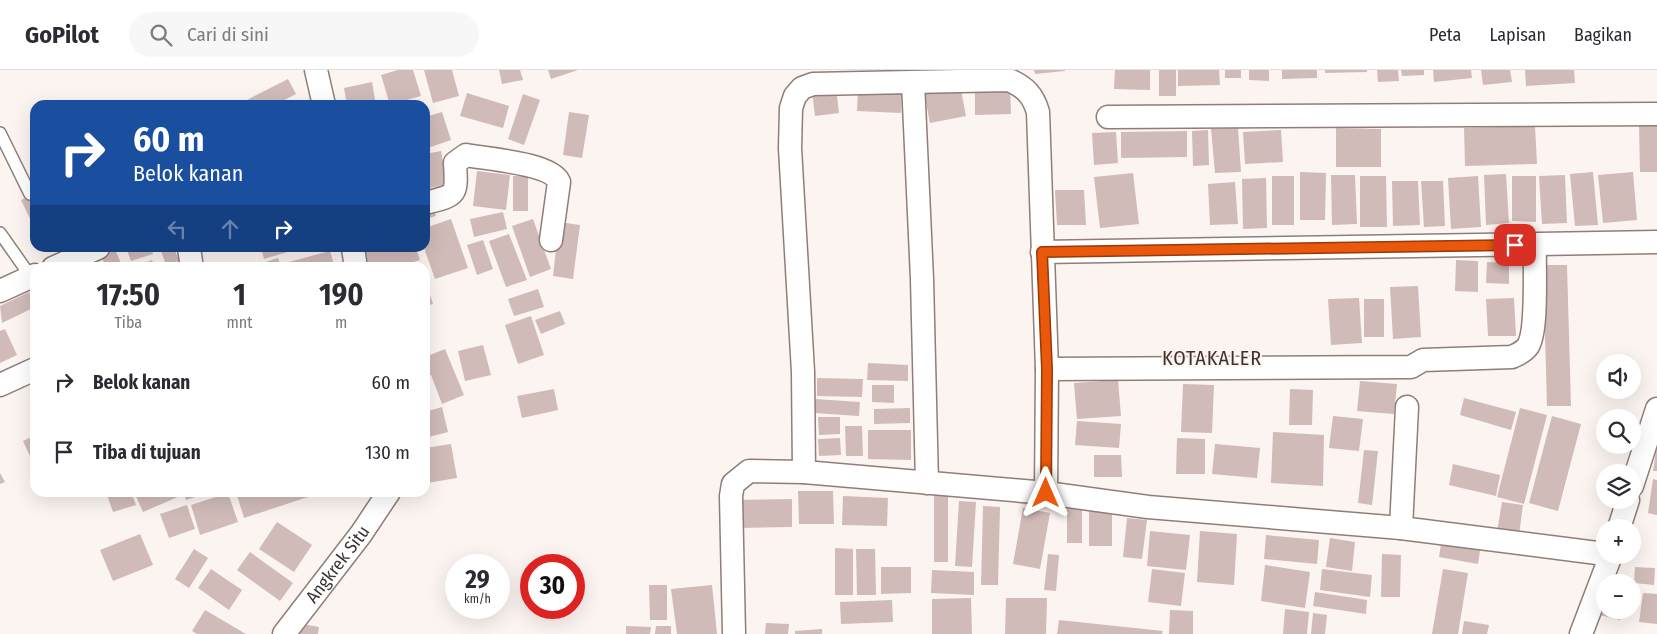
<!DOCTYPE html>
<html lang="id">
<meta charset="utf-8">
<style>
:root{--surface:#fff;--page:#f7f7f7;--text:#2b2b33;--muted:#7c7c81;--line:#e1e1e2}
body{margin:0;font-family:"Fira Sans Condensed",sans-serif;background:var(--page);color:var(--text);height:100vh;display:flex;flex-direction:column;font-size:19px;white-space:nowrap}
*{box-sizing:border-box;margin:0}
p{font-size:16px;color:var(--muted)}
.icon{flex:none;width:28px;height:28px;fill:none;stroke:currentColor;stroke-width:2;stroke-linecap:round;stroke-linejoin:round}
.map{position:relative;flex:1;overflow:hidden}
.panel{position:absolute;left:30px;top:192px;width:400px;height:235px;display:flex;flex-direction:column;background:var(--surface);border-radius:15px;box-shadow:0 5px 20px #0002}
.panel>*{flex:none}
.banner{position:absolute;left:30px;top:30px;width:400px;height:152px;border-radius:15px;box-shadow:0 5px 20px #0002;background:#1a4fa0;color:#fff;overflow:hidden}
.fabs{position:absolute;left:1596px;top:284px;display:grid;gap:10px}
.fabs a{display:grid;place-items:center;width:45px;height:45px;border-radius:50%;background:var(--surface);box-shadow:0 5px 20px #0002;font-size:25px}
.speed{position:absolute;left:445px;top:484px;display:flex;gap:10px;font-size:25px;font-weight:700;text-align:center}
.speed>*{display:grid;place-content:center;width:65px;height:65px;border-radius:50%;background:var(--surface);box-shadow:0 5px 20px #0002;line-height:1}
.speed small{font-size:12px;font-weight:400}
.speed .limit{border:8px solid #d22;background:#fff;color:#111}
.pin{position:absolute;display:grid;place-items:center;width:42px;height:42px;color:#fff;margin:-21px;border-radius:10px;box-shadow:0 2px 8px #0006}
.me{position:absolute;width:55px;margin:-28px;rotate:0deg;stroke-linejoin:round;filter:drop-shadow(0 0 4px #0008)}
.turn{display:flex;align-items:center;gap:18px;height:105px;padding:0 20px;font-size:22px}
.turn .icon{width:65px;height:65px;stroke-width:2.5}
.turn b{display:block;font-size:35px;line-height:42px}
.lanes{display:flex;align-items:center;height:48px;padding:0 20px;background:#0003;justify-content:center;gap:25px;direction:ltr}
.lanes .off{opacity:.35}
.eta{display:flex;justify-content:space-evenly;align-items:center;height:85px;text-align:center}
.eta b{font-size:30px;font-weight:700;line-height:35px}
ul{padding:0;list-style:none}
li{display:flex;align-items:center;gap:15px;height:70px;padding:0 20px}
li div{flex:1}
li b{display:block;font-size:19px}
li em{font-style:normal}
header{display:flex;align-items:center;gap:30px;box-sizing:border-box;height:70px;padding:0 25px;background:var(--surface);border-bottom:1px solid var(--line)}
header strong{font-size:24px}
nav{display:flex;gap:28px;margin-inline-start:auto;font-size:18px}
.search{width:350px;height:45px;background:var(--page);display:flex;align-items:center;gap:12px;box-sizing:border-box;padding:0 18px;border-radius:28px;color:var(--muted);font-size:19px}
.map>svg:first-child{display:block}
.building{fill:#d0bbb8}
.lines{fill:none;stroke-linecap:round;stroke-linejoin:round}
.service-casing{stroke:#907d77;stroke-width:14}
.minor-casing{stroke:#907d77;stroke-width:25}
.service{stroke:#fff;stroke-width:11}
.minor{stroke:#fff;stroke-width:22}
.route-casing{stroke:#983908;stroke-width:12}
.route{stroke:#ea580c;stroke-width:9}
.labels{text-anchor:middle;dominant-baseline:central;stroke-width:4;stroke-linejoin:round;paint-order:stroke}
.street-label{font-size:18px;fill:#3b3331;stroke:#fcf4f1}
.quarter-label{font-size:20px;letter-spacing:1px;fill:#41312c;stroke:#fcf4f1}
</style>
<header>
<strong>GoPilot</strong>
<div class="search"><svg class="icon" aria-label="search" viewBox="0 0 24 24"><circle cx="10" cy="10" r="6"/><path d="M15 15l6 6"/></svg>Cari di sini</div>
<nav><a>Peta</a><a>Lapisan</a><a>Bagikan</a></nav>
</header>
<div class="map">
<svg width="1657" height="564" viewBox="0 0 1657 564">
<rect width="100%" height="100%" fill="#fcf4f1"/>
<path class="building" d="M398 0H413L421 26 390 35 381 5Z
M424 0H452L459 26 433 33Z
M499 0H520L523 10 502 14Z
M548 0H578L551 9Z
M1034 0H1065V1L1035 4Z
M1115 0H1150V20L1114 19Z
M1159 0H1176V26H1159Z
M1178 0H1219L1220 15 1178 16Z
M1225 0H1241V8H1225Z
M1249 0H1269V11L1249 10Z
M1282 0H1317V8L1282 9Z
M1325 0H1367V2L1325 3Z
M1377 0H1398L1399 11 1378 12Z
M1401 0H1424V5L1402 6Z
M1433 0H1471L1472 8 1434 12Z
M1481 0H1510L1512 12 1483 15Z
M1525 0H1574L1575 13 1526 16Z
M288 9 296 24 275 35H242L241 33Z
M372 12 376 35H347L344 18Z
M960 15 966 46 930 53 924 22Z
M1010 16 1011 44 975 45V17Z
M836 18 839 43 815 46 812 21Z
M858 18 902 21 901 43 857 41Z
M467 23 509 36 503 58 460 46Z
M523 24 540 30 524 75 508 69Z
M442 42 451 70 425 79V47Z
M569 42 589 45 582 88 563 85Z
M1639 54H1657V102H1640Z
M1535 56 1537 94 1465 96 1464 58Z
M1238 58 1241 102 1215 103 1211 59Z
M1336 58 1381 59V97H1336Z
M1208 60 1209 95 1193 96 1192 61Z
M1281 60 1283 92 1245 94 1243 62Z
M1187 61V87L1121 88V62Z
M1116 62 1118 93 1094 95 1092 63Z
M441 81 447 114 425 119V84Z
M477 101 510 105 506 140 473 136Z
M1300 102 1326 103 1325 150H1300Z
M1593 102 1598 155 1575 156 1570 104Z
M1633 102 1637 150 1603 153 1598 105Z
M1133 103 1139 154 1100 158 1094 107Z
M1506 104 1509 153 1486 155 1484 105Z
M1331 105H1355L1357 154 1332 155Z
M1565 105 1567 153 1542 154 1539 106Z
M513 106H528V141H513Z
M1272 106H1294V155H1272Z
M1360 106H1386L1387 157H1360Z
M1478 106 1481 157 1451 159 1448 108Z
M1512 106H1536V152L1512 151Z
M1266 108 1267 158 1243 159 1242 109Z
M1392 111H1418L1420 155 1393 156Z
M1421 111H1443L1445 156 1424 157Z
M1235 112 1238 154 1210 155 1208 114Z
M1055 120H1084L1086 155H1057Z
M35 123V159L21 130Z
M432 133 436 146 425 149V136Z
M503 142 507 159 474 167 470 149Z
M451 149 468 198 435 209 424 178 425 158Z
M533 149 551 199 530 207 512 156Z
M559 152 580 155 573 209 553 206Z
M509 164 527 210 506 217 489 171Z
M483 170 493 199 477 205 467 175Z
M126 178H151L153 184 131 191Z
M160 178H174L179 191 166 195Z
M191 178H217L194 185Z
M261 178H301L264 189Z
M364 178H416L420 190 393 198H369Z
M115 179 123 198H106L101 185Z
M330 181 335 198H286L285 193Z
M278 188 281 198H250V197Z
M152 190 155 198H134Z
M1456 190 1478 191V222L1455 221Z
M1487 192 1509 193V214L1486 213Z
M1543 195H1567L1571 336H1547Z
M425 210 433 234 425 236Z
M1418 216 1421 267 1393 269 1390 217Z
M538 219 544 237 514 246 508 229Z
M29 222 35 237 2 253 0 236Z
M1359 228 1362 273 1331 275 1328 229Z
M1514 228 1516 266H1488L1486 229Z
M1364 229H1384V267H1364Z
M560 241 565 254 541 264 535 250Z
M531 246 544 285 518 294 505 255Z
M5 259 17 285 0 293V261Z
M483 275 491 305 465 311 458 281Z
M445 279 464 325 442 334 431 305 425 307V287Z
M868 293 908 295V311L867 310Z
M817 308 863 309 862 327 817 326Z
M1118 310 1121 346 1077 349 1074 313Z
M1360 311 1397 314 1394 344 1357 341Z
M1183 314 1214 315 1212 363 1181 362Z
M872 315H894V333L872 332Z
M554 319 558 340 522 348 517 326Z
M1290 319 1313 320 1312 355H1289Z
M1464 328 1516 342 1511 360 1460 345Z
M815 329 860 332 859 346 814 343Z
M442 337 448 362 425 368V342Z
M910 338V353L874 354V339Z
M1520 338 1547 345 1524 434 1497 427Z
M1333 346 1363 349 1359 381 1329 378Z
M1552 346 1581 354 1558 441 1529 433Z
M818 347H840V364L819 365Z
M1077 351 1121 354 1119 378 1075 375Z
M845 356H862L863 386H846Z
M868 360H911V390L868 389Z
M1273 362 1324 365 1323 416 1271 413Z
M35 365V397L23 371Z
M840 368 841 385 819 386 818 369Z
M1177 368 1205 369V404H1176Z
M451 374 457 408 427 413 425 378Z
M1215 374 1260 378 1257 408 1212 404Z
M1364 380 1378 381 1372 435 1358 433Z
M1656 381 1657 382V401H1653Z
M1094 385H1121L1122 407H1094Z
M1453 394 1500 405 1496 426 1449 415Z
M0 403 5 412 0 414Z
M1653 409 1657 410V445L1648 443Z
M798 421H833L834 454H799Z
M106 422H131L136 435 113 442Z
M134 422H179L180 426 143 442Z
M183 422H208V423L186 430Z
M236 422H313L314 425 244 448Z
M320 422H333V423L321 426Z
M228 423 238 452 200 465 191 435Z
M934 425 948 426V492H934Z
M843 426 888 428 887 456 842 455Z
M792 429V457L739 458 738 430Z
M959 431 976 432 972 497 955 496Z
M1502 432 1523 435 1519 465 1497 462Z
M187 435 195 459 169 468 160 444Z
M983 436 1000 437 998 515H981Z
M1023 438 1050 443 1040 499 1013 494Z
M1067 439H1082V473H1067Z
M1089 439H1112V476H1089Z
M1127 448 1147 450 1142 489 1123 487Z
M277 452 312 475 294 502 259 479Z
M1150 461 1190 465 1186 500 1147 496Z
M1200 461 1237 464 1234 515 1197 512Z
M140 464 153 495 113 511 100 480Z
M1266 465 1319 470 1317 494 1264 489Z
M1330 468 1355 472 1352 501 1326 497Z
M1442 468 1481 474 1478 494 1439 487Z
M835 478 853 479V525H835Z
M194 479 208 488 189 518 175 509Z
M856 479H875L876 525H857Z
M250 482 293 513 280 531 237 500Z
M1048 484 1059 485 1056 521 1044 520Z
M1382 484 1401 485 1400 527H1381Z
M1265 495 1310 502 1305 538 1261 531Z
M881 497H911V523L881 524Z
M1635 497 1655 498 1654 515 1634 513Z
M211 499 242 520 229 540 198 518Z
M1152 499 1185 503 1181 536 1148 532Z
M1322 499 1372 505 1370 527 1320 520Z
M1443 499 1468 503 1458 564H1432Z
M932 500 974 502V525L931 523Z
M649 515H667V550H650Z
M712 515 717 564H677L671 519Z
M1315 522 1367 530 1366 544 1313 536Z
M1643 523 1657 524V554L1639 552Z
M1605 526V540H1623L1620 550 1600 545Z
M971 528 972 564H932V529Z
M1006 528H1047L1046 564H1005Z
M892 530 893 552 841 554 840 532Z
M1285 539 1309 542 1307 564H1283Z
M205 540 246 564H197L192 561Z
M1170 540 1193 541V564H1169Z
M1313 543 1327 545 1325 564H1311Z
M1059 550 1163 561 1162 564H1057Z
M1464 551 1489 555 1487 564H1462Z
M297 553 319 557 318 564H296Z
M766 553 789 554 788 564H765Z
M626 556 651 557 650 564H626Z
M656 556H671V564H655Z
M822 559V564H795V561Z"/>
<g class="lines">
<defs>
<path id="service" d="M0 63 30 124
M0 163 31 207"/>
<g id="minor">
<path d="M316 0 324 35"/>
<path d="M913 12 922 209 927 413"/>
<path d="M1108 47 1657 44"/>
<path d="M425 133C457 125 457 126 455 93L466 85C486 89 551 93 559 112L551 170"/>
<path d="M189 178 192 198"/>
<path d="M353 178 356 198"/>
<path d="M1042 182 1657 172"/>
<path d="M53 198 98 178"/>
<path d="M0 221 35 205"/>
<path d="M1047 299 1411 297 1423 290 1512 287C1518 284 1524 282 1528 276 1538 260 1534 197 1535 175"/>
<path d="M0 315 35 299"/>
<path d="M804 402 803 302 790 78 791 38 795 26 802 18 813 14 1009 10C1025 17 1033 25 1038 42L1047 299 1046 423"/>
<path d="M1632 416 1657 339"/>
<path d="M1401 458 1407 337"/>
<path d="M1619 458 1628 430"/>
<path id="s1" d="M284 564 361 464 389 422"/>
<path d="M734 564 731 426 733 414 749 401 804 402 1046 423 1148 437 1401 458 1605 484"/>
<path d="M1581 564 1611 485"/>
</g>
</defs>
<use href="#service" class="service-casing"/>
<use href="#minor" class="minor-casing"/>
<use href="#service" class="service"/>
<use href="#minor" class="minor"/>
</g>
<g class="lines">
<defs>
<path id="route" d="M1046 423 1047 299 1042 182 1515 175"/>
</defs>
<use href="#route" class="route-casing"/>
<use href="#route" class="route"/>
</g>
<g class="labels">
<g class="street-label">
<text stroke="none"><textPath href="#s1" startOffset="88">Angkrek Situ</textPath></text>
</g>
<g class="quarter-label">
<text x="1212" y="288">KOTAKALER</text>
</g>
</g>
</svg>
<div class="fabs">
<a><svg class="icon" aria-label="sound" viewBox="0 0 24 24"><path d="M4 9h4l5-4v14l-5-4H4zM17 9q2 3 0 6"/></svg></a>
<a><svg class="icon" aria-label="search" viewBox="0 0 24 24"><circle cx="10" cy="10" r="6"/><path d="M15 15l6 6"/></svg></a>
<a><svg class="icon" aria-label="layers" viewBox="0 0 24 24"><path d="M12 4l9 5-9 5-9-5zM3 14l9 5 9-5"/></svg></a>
<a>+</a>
<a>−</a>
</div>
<div class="speed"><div>29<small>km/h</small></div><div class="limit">30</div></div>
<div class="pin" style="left:1515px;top:175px;background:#d93025"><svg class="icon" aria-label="arrive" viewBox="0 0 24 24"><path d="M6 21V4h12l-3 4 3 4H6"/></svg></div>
<svg class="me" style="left:1046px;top:423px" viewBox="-20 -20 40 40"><path d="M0-17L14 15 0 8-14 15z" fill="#ea580c" stroke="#fff" stroke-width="4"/></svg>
<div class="banner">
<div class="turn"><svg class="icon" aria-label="right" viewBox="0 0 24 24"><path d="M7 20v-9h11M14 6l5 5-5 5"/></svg><div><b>60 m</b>Belok kanan</div></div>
<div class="lanes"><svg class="icon off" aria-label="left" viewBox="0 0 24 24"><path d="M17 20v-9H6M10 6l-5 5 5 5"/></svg><svg class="icon off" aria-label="ahead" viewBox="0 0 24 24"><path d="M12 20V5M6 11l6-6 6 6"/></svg><svg class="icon" aria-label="right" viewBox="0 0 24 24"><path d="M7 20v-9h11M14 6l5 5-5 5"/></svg></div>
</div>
<section class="panel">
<div class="eta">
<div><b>17:50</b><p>Tiba</p></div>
<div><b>1</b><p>mnt</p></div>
<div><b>190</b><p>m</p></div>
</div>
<ul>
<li><svg class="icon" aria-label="right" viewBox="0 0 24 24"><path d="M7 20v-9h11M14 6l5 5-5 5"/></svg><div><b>Belok kanan</b></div><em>60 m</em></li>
<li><svg class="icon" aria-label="arrive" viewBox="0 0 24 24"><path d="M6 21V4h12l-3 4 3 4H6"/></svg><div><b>Tiba di tujuan</b></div><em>130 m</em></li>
</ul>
</section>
</div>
